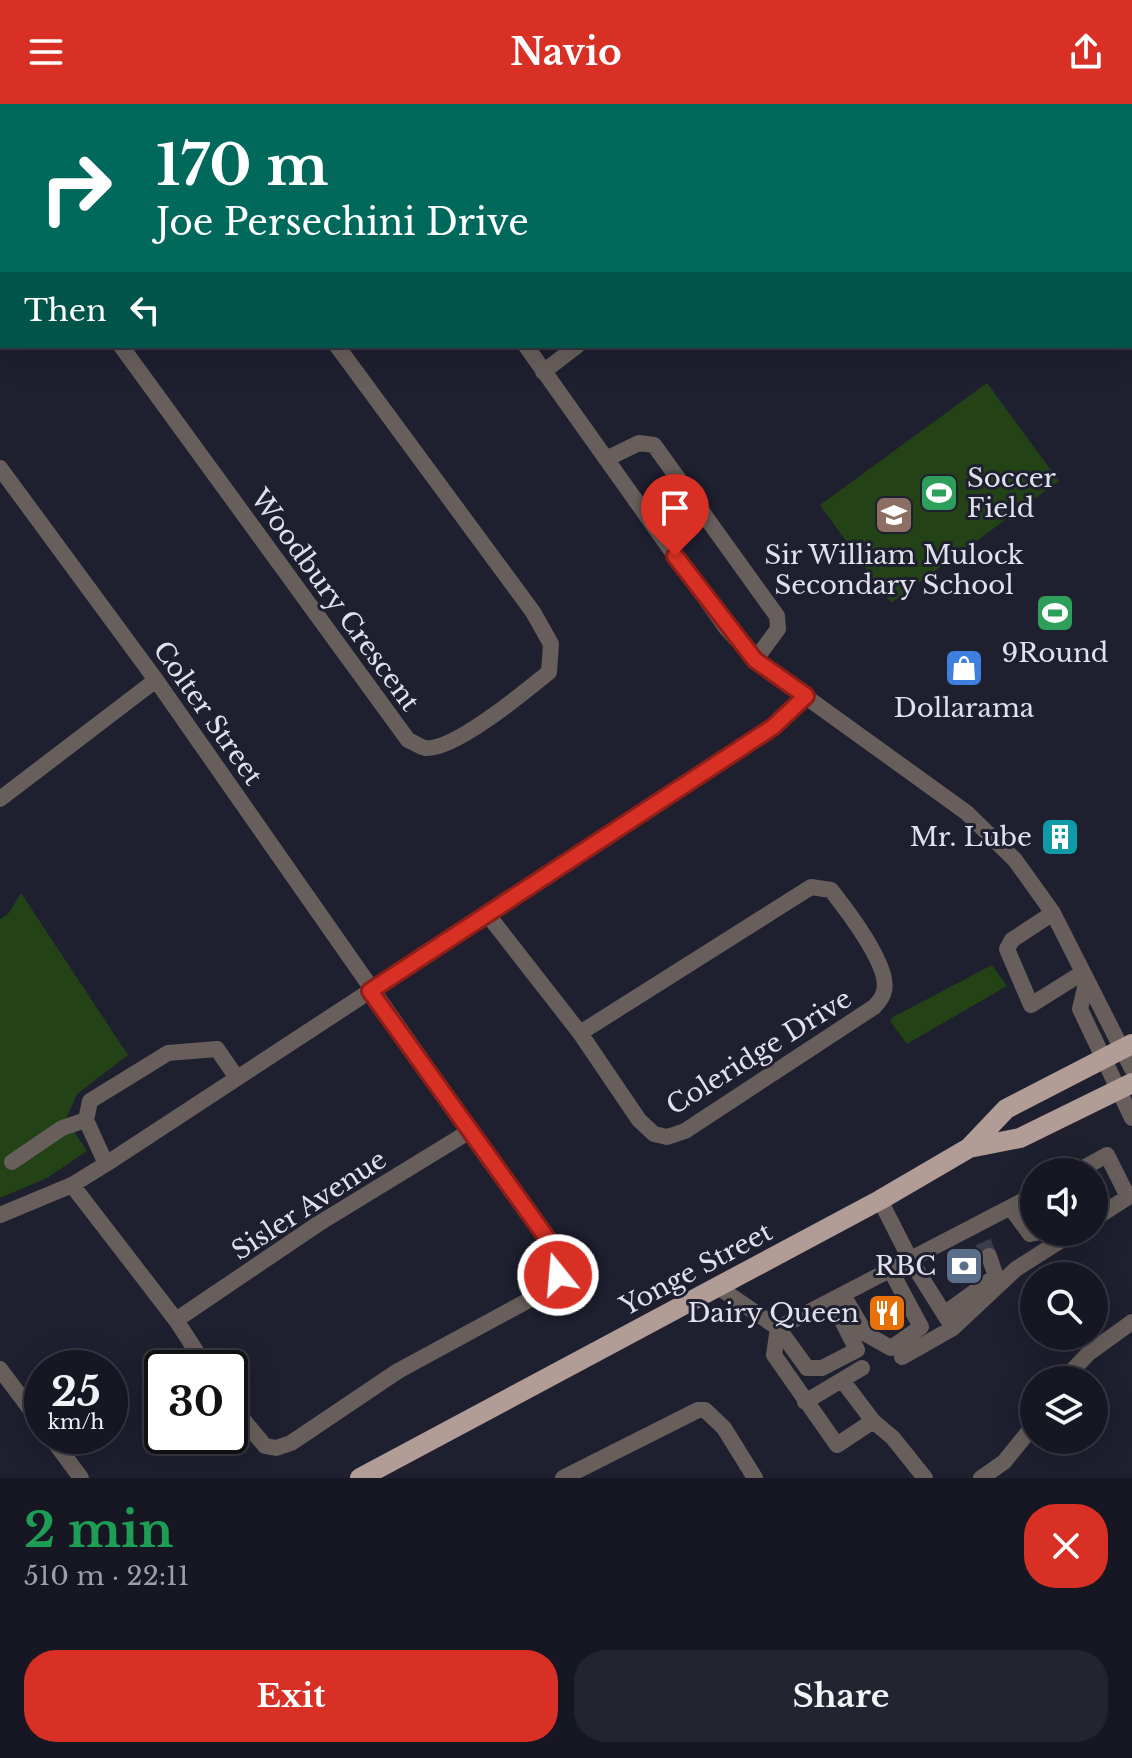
<!DOCTYPE html>
<meta charset="utf-8">
<style>
:root{--surface:#161723;--page:#232430;--text:#f1f3f6;--muted:#9e9fa6;--line:#353641;--accent:#d93025}
body{margin:0;font-family:"Libre Baskerville",serif;background:var(--page);color:var(--text);height:100vh;display:flex;flex-direction:column;font-size:30px;white-space:nowrap}
*{box-sizing:border-box;margin:0}
p{font-size:26px;color:var(--muted)}
.icon{flex:none;width:44px;height:44px;fill:none;stroke:currentColor;stroke-width:2;stroke-linecap:round;stroke-linejoin:round}
.map{position:relative;height:1374px;overflow:hidden}
.details{display:flex;flex-direction:column;background:var(--surface);flex:1}
.details>*{flex:none}
.top-card{position:absolute;left:0px;top:0px;width:1132px;height:244px;box-shadow:0 8px 32px #0002,0 0 0 2px var(--line);background:#00695c;color:#fff;overflow:hidden}
.fabs{position:absolute;left:1020px;top:1054px;display:grid;gap:16px}
.fabs a{display:grid;place-items:center;width:88px;height:88px;border-radius:50%;background:var(--surface);box-shadow:0 8px 32px #0002,0 0 0 2px var(--line);font-size:40px}
.speed{position:absolute;left:24px;top:1246px;display:flex;gap:16px;font-size:40px;font-weight:700;text-align:center}
.speed>*{display:grid;place-content:center;width:104px;height:104px;border-radius:50%;background:var(--surface);box-shadow:0 8px 32px #0002,0 0 0 2px var(--line);line-height:1}
.speed small{font-size:20px;font-weight:400}
.speed .limit{border:4px solid #111;border-radius:12px;background:#fff;color:#111}
.pin{position:absolute;display:grid;place-items:center;width:68px;height:68px;color:#fff;margin:-82px -34px;border-radius:50% 50% 50% 0;rotate:-45deg;box-shadow:0 0 8px #0007}
.pin .icon{rotate:45deg}
.me{position:absolute;width:88px;margin:-44px;rotate:343deg;stroke-linejoin:round;filter:drop-shadow(0 0 6px #0008)}
.turn{display:flex;align-items:center;gap:28px;height:168px;padding:0 24px;font-size:36px}
.turn .icon{width:104px;height:104px;stroke-width:2.5}
.turn b{display:block;font-size:56px;line-height:68px}
.then{display:flex;align-items:center;height:76px;padding:0 24px;background:#0003;gap:16px;font-size:30px}
.round{display:grid;place-items:center;flex:none;width:84px;height:84px;border-radius:32px;background:var(--page)}
.headline{display:flex;align-items:center;justify-content:space-between;height:136px;padding:0 24px}
h1{font-size:48px;font-weight:800;line-height:60px;color:#1e9e55}
.button{display:flex;gap:16px;margin-top:auto;padding:16px 24px}
.button a{flex:1;height:92px;border-radius:32px;background:var(--accent);color:#fff;font-size:32px;font-weight:800;line-height:92px;text-align:center}
.button a+a{background:var(--page);color:var(--text)}
header{display:flex;justify-content:space-between;align-items:center;height:104px;padding:0 24px;background:var(--accent);color:#fff;font-size:36px;font-weight:800}
.map>svg:first-child{display:block}
.green{fill:#234317}
.lines{fill:none;stroke-linecap:round;stroke-linejoin:round}
.minor-tunnel{stroke:#3b3c4b;stroke-width:16;stroke-dasharray:16 8;stroke-linecap:butt}
.minor{stroke:#685e5b;stroke-width:16}
.major{stroke:#b19c96;stroke-width:20}
.route-casing{stroke:#8d1f18;stroke-width:20}
.route{stroke:#d93025;stroke-width:14}
.labels{text-anchor:middle;dominant-baseline:central;stroke-width:6;stroke-linejoin:round;paint-order:stroke}
.poi-label{font-size:26px;fill:#e0e1ec;stroke:#1e1f2f}
.street-label{font-size:26px;fill:#e0e1ec;stroke:#1e1f2f}
</style>
<header><svg class="icon" aria-label="menu" viewBox="0 0 24 24"><path d="M4 6h16M4 12h16M4 18h16"/></svg>Navio<svg class="icon" aria-label="share" viewBox="0 0 24 24"><path d="M12 15V3M7 8l5-5 5 5M5 13v7h14v-7"/></svg></header>
<div class="map">
<svg width="1132" height="1374" viewBox="0 0 1132 1374">
<rect width="100%" height="100%" fill="#1e1f2f"/>
<path class="green" d="M987 279 1059 377 891 499 820 401Z
M21 789 128 951 77 990 66 1015 87 1047 47 1074 0 1094V815L8 810Z
M992 861 1007 882 907 940 890 917 893 913Z"/>
<g class="lines">
<path class="minor-tunnel" d="M983 1138 989 1152"/>
<path class="minor" d="M360 0 362 2
M555 0 556 2
M994 0 995 2
M283 2 286 0
M759 2 761 0
M0 183 2 181
M1130 204 1132 207
M121 242 408 636C413 638 420 643 425 644 454 647 527 586 549 568L551 540 533 508 337 242
M526 242 727 525 755 556 967 709 1015 756 1053 809 1132 965
M543 268 577 242
M606 355 639 339 654 341 777 512 778 525 755 556
M0 364 156 576 560 1154 558 1171 551 1184 398 1267 291 1339 276 1344 265 1342 230 1300
M0 695 156 576
M1053 809 1012 836 1007 845 1031 901 1082 869
M488 811 580 929 639 1016 654 1030 667 1033 685 1027 874 903C878 899 883 893 884 887 891 863 846 805 831 786L811 783 580 929
M1086 879 1080 905 1132 1014
M12 1058 62 1024 86 1016
M106 1060 86 1016 90 997 168 949 217 945 237 974
M1076 1068 1107 1051 1128 1093 1132 1090
M72 1081 176 1216 207 1264
M880 1096 911 1157 953 1224
M1011 1104 1030 1130 1040 1128
M0 1111 72 1081 106 1060 773 623 806 592
M1094 1115 1128 1093
M718 1183 778 1224 774 1251 837 1341 873 1317 842 1276
M843 1191 866 1230 891 1244 921 1223 891 1167
M832 1197 857 1246 822 1264H807L778 1224 1034 1091
M944 1210 992 1175 995 1170 989 1152
M176 1216 318 1120 470 1027
M902 1253 953 1224 1016 1165 1074 1128
M0 1265 42 1321
M1063 1276 1089 1249 1132 1218
M805 1298 862 1264
M873 1317 893 1334 925 1374
M50 1332 81 1374
M563 1374 698 1306H705L724 1324 755 1374
M981 1374 1004 1358 1034 1321"/>
<path class="major" d="M969 1044 1020 1034 1132 979
M360 1374 880 1096 969 1044 1006 1005 1132 940"/>
</g>
<g class="lines">
<defs>
<path id="route" d="M558 1171 560 1154 549 1137 370 887 773 623 806 592 755 556 675 452"/>
</defs>
<use href="#route" class="route-casing"/>
<use href="#route" class="route"/>
</g>
<defs>
<symbol id="stadium-square" viewBox="-11 -11 22 22"><rect x="-9" y="-9" width="18" height="18" rx="4" fill="#2e9e5b" stroke="#1e1f2f"/><path d="M0-5a6.5 5 0 1 0 0 10a6.5 5 0 1 0 0-10ZM-3.5-1.8h7v3.6h-7Z" fill="#fff"/></symbol>
<symbol id="school-square" viewBox="-11 -11 22 22"><rect x="-9" y="-9" width="18" height="18" rx="4" fill="#8d6e63" stroke="#1e1f2f"/><path d="M0-5L7-2L0 1L-7-2ZM-4 1L0 2.5L4 1V4Q0 6-4 4Z" fill="#fff"/></symbol>
<symbol id="shop-square" viewBox="-11 -11 22 22"><rect x="-9" y="-9" width="18" height="18" rx="4" fill="#3f7fe0" stroke="#1e1f2f"/><path d="M-5-2.5h2.3a2.7 3.5 0 0 1 5.4 0H5L5.5 6h-11ZM-1.5-2.5h3a1.5 2.3 0 0 0-3 0Z" fill="#fff"/></symbol>
<symbol id="building-square" viewBox="-11 -11 22 22"><rect x="-9" y="-9" width="18" height="18" rx="4" fill="#0f9aa8" stroke="#1e1f2f"/><path d="M-4-6H4V6H1V3H-1V6H-4ZM-2.5-4.3h1.7v1.8h-1.7ZM.8-4.3h1.7v1.8H.8ZM-2.5-1h1.7V.8h-1.7ZM.8-1h1.7V.8H.8Z" fill="#fff"/></symbol>
<symbol id="bank-square" viewBox="-11 -11 22 22"><rect x="-9" y="-9" width="18" height="18" rx="4" fill="#5c6f8a" stroke="#1e1f2f"/><path d="M-6-4H6V4H-6ZM0-2.3a2.3 2.3 0 1 0 0 4.6a2.3 2.3 0 1 0 0-4.6Z" fill="#fff"/></symbol>
<symbol id="restaurant-square" viewBox="-11 -11 22 22"><rect x="-9" y="-9" width="18" height="18" rx="4" fill="#e8710a" stroke="#1e1f2f"/><path d="M-5-6h1v4h1v-4h1v4h1v-4h1v5L-1.5 .5V6h-2V.5L-5-1ZM5-6V6H3V1.5H1.5Q1.5-4 5-6Z" fill="#fff"/></symbol>
</defs>
<g fill-rule="evenodd">
<use href="#stadium-square" x="917" y="367" width="44" height="44"/>
<use href="#school-square" x="872" y="389" width="44" height="44"/>
<use href="#stadium-square" x="1033" y="487" width="44" height="44"/>
<use href="#shop-square" x="942" y="542" width="44" height="44"/>
<use href="#building-square" x="1038" y="711" width="44" height="44"/>
<use href="#bank-square" x="942" y="1140" width="44" height="44"/>
<use href="#restaurant-square" x="865" y="1187" width="44" height="44"/>
</g>
<g class="labels">
<g class="poi-label">
<text x="967" y="374" text-anchor="start">Soccer<tspan x="967" dy="30">Field</tspan></text>
<text x="894" y="451">Sir William Mulock<tspan x="894" dy="30">Secondary School</tspan></text>
<text x="1055" y="549">9Round</text>
<text x="964" y="604">Dollarama</text>
<text x="1032" y="733" text-anchor="end">Mr. Lube</text>
<text x="936" y="1162" text-anchor="end">RBC</text>
<text x="859" y="1209" text-anchor="end">Dairy Queen</text>
</g>
<g class="street-label">
<text transform="translate(335 496) rotate(54)">Woodbury Crescent</text>
<text transform="translate(208 609) rotate(55)">Colter Street</text>
<text transform="translate(759 948) rotate(-32)">Coleridge Drive</text>
<text transform="translate(309 1101) rotate(-33)">Sisler Avenue</text>
<text transform="translate(696 1165) rotate(-28)">Yonge Street</text>
</g>
</g>
</svg>
<div class="fabs">
<a><svg class="icon" aria-label="sound" viewBox="0 0 24 24"><path d="M4 9h4l5-4v14l-5-4H4zM17 9q2 3 0 6"/></svg></a>
<a><svg class="icon" aria-label="search" viewBox="0 0 24 24"><circle cx="10" cy="10" r="6"/><path d="M15 15l6 6"/></svg></a>
<a><svg class="icon" aria-label="layers" viewBox="0 0 24 24"><path d="M12 4l9 5-9 5-9-5zM3 14l9 5 9-5"/></svg></a>
</div>
<div class="speed"><div>25<small>km/h</small></div><div class="limit">30</div></div>
<div class="pin" style="left:675px;top:452px;background:#d93025"><svg class="icon" aria-label="arrive" viewBox="0 0 24 24"><path d="M6 21V4h12l-3 4 3 4H6"/></svg></div>
<svg class="me" style="left:558px;top:1171px" viewBox="-20 -20 40 40"><circle r="17" fill="#d93025" stroke="#fff" stroke-width="3"/><path d="M0-11L8 9 0 5-8 9z" fill="#fff"/></svg>
<div class="top-card">
<div class="turn"><svg class="icon" aria-label="right" viewBox="0 0 24 24"><path d="M7 20v-9h11M14 6l5 5-5 5"/></svg><div><b>170 m</b>Joe Persechini Drive</div></div>
<div class="then">Then<svg class="icon" aria-label="left" viewBox="0 0 24 24"><path d="M17 20v-9H6M10 6l-5 5 5 5"/></svg></div>
</div>
</div>
<section class="details">
<div class="headline"><div><h1>2 min</h1><p>510 m · 22:11</p></div><a class="round" style="background:#d93025;color:#fff"><svg class="icon" aria-label="close" viewBox="0 0 24 24"><path d="M6 6l12 12M18 6L6 18"/></svg></a></div>
<div class="button"><a>Exit</a><a>Share</a></div>
</section>
